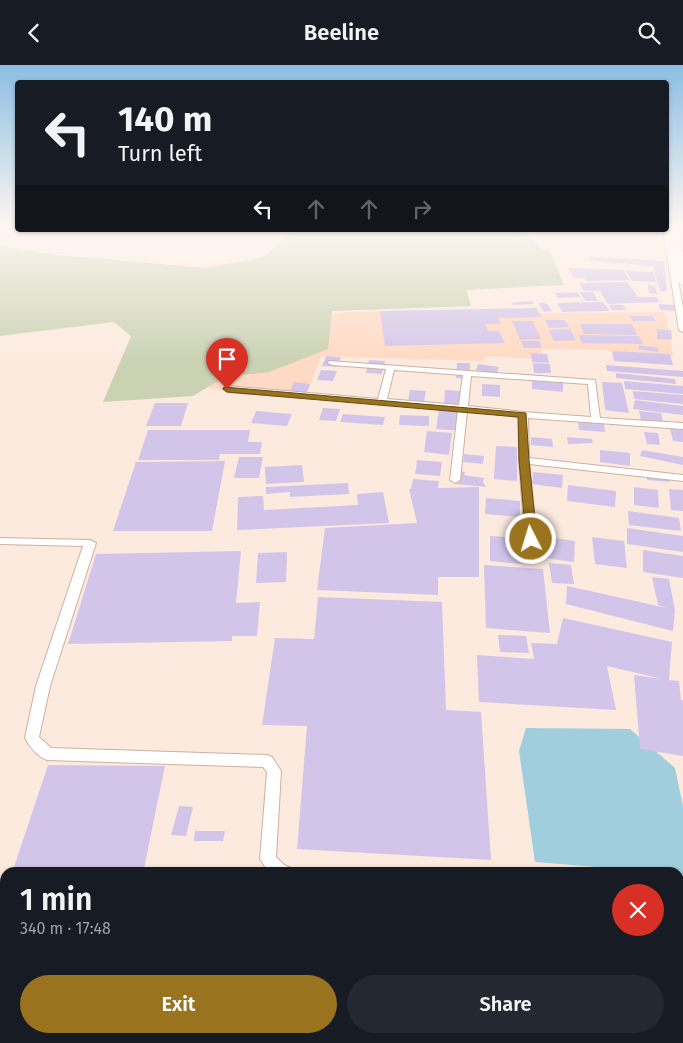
<!DOCTYPE html>
<meta charset="utf-8">
<style>
:root{--surface:#171b24;--page:#242831;--text:#f1f3f6;--muted:#9ea1a6;--accent:#99731e}
body{margin:0;font-family:"Fira Sans",sans-serif;background:var(--page);color:var(--text);height:100vh;display:flex;flex-direction:column;font-size:19px;white-space:nowrap}
*{box-sizing:border-box;margin:0}
p{font-size:16px;color:var(--muted)}
.icon{flex:none;width:28px;height:28px;fill:none;stroke:currentColor;stroke-width:2;stroke-linecap:round;stroke-linejoin:round}
.map{position:relative;flex:1;overflow:hidden}
.details{position:absolute;left:0px;top:802px;width:684px;height:176px;display:flex;flex-direction:column;background:var(--surface);border-radius:15px 15px 0 0;box-shadow:0 1px 4px #0004}
.details>*{flex:none}
.banner{position:absolute;left:15px;top:15px;width:654px;height:152px;border-radius:5px;box-shadow:0 1px 4px #0004;background:#171b24;color:var(--text);overflow:hidden}
.pin{position:absolute;display:grid;place-items:center;width:42px;height:42px;color:#fff;margin:-51px -21px;border-radius:50% 50% 50% 0;rotate:-45deg;box-shadow:0 0 5px #0007}
.pin .icon{rotate:45deg}
.me{position:absolute;width:55px;margin:-28px;rotate:355deg;stroke-linejoin:round;filter:drop-shadow(0 0 4px #0008)}
.turn{display:flex;align-items:center;gap:18px;height:105px;padding:0 20px;font-size:22px}
.turn .icon{width:65px;height:65px;stroke-width:2.5}
.turn b{display:block;font-size:35px;line-height:42px}
.lanes{display:flex;align-items:center;height:48px;padding:0 20px;background:#0003;justify-content:center;gap:25px;direction:ltr}
.lanes .off{opacity:.35}
.round{display:grid;place-items:center;flex:none;width:52px;height:52px;border-radius:26px;background:var(--page)}
.summary{display:flex;align-items:center;justify-content:space-between;height:85px;padding:0 20px}
h1{font-size:30px;font-weight:600;line-height:38px}
.primary-button{display:flex;gap:10px;margin-top:auto;padding:10px 20px}
.primary-button a{flex:1;height:58px;border-radius:30px;background:var(--accent);color:#fff;font-size:20px;font-weight:600;line-height:58px;text-align:center}
.primary-button a+a{background:var(--page);color:var(--text)}
header{display:flex;justify-content:space-between;align-items:center;height:65px;padding:0 20px;background:var(--surface);font-size:22px;font-weight:600}
.map>svg:first-child{display:block}
.built{fill:#ffd9c3}
.green{fill:#cad2b3}
.water{fill:#a0cedd}
.building{fill:#d3c5ea}
.lines{fill:none;stroke-linecap:round;stroke-linejoin:round}
.street-casing{stroke:#cdb09f;stroke-width:2}
.primary-casing{stroke:#cdb09f;stroke-width:1}
.street{fill:#fff;fill-rule:evenodd}
.primary{fill:#fff;fill-rule:evenodd}
.route{fill:#99731e;stroke:#634b14}
</style>
<header><svg class="icon" aria-label="back" viewBox="0 0 24 24"><path d="M15 5l-7 7 7 7"/></svg>Beeline<svg class="icon" aria-label="search" viewBox="0 0 24 24"><circle cx="10" cy="10" r="6"/><path d="M15 15l6 6"/></svg></header>
<div class="map">
<svg width="683" height="978" viewBox="0 0 683 978">
<rect width="100%" height="100%" fill="#fceadf"/>
<path class="built" d="M464 245 466 249 665 247 673 291 623 289 606 285 542 284V294L487 291 481 296 321 291 306 331 210 324 216 301 242 269 345 247Z"/>
<path class="green" d="M302 165H511L527 171 542 185 549 184 564 220 466 225 471 241 332 246 328 284 269 307 225 312 193 331 103 337 131 271 114 257 0 271V181L58 190 205 203 264 192 288 169Z"/>
<path class="water" d="M526 663 630 664 675 703 683 741V810L679 809V808L658 807 535 797 519 686Z"/>
<path class="building" d="M591 192 664 196 667 227 660 226 653 201 588 195Z
M568 203 623 205 630 215 586 216 584 213H574Z
M626 206 654 207 656 217 632 216Z
M627 217 638 232H656L660 237 608 239 600 226H584L579 218Z
M648 220 655 221 657 229 649 228Z
M577 227 581 232 558 233 555 228Z
M580 227H593L598 236H585Z
M532 236 534 239 513 240 511 238Z
M603 237 610 246 562 247 557 238Z
M538 238H546L552 246 544 247Z
M659 239 674 240 675 246 660 245Z
M609 240H623L626 245H612Z
M536 243 542 252 498 253 501 259H485L488 266H499L505 278 385 281 380 246Z
M629 251H652L656 256H633Z
M545 255H565L569 262 549 263Z
M512 256H532L541 274 520 275Z
M580 259H632L637 270 584 269Z
M570 264 576 275 554 276 549 265Z
M657 264 671 265 672 275 657 274Z
M578 270 639 271 643 279 582 278Z
M521 276H539L542 283H524Z
M639 280 658 283V287L638 284Z
M612 286 670 289 673 300 614 296Z
M531 288 547 289 549 298 532 297Z
M326 291 341 292 337 302 322 301Z
M369 295 385 296 382 309 366 308Z
M457 298H470V314L456 313Z
M533 298 550 299 551 308H534Z
M478 299 499 302 497 308 476 305Z
M606 300 683 306V312L607 306Z
M321 305 337 306 333 316 317 315Z
M616 308 675 314 676 319 616 313Z
M532 315 563 317V327L532 324Z
M624 316 683 321V329L625 324Z
M294 317 310 319 306 329 289 328Z
M602 317 622 318 629 348 605 345Z
M482 319 500 320V332L482 331Z
M410 325 426 326 424 337 408 336Z
M445 325 462 326 461 341 444 340Z
M633 326 683 330V339L634 334Z
M635 335 683 341V350L633 344Z
M155 338H188L181 361H146Z
M323 343 340 344 336 356 319 355Z
M439 344 462 346 460 366 436 364Z
M256 346 292 349 287 361 251 358Z
M639 346 661 348 663 357 641 355Z
M343 349 385 352 383 360 340 357Z
M400 350 429 351V361L399 360Z
M578 357 604 359 605 367 579 365Z
M670 364 683 365V377L673 376Z
M148 365H250L248 377H262L260 389H220L219 395H138Z
M427 366 452 368 449 390 424 387Z
M644 367 658 368 660 380 647 379Z
M531 372 552 374 553 382 531 380Z
M567 372 592 374 593 378 568 379Z
M496 381 517 382V416L494 414Z
M600 385 630 388V401L600 397Z
M642 385 683 392V400L640 391Z
M464 389 484 391 483 399 463 397Z
M239 392H263L259 413H234Z
M417 395 442 397 440 411 415 409Z
M225 396 212 466H113L136 397Z
M302 400 304 417 266 419 265 402Z
M647 405 669 408 670 417 647 415Z
M460 406 465 407 464 410 484 413 483 417 486 422 455 419 451 414Z
M533 407 563 410 562 423 532 419Z
M413 414 439 416 438 423 479 422V512H438V530L317 525 325 463 417 458 409 424H411Z
M348 418 349 429 290 432V427L266 429V422Z
M568 420 616 426 615 442 567 436Z
M634 422 658 425 659 443 634 440Z
M669 424 683 425V446L671 445Z
M383 427 389 458 237 465 238 432 263 431 264 445 358 440 357 429Z
M486 433 520 436V452L485 449Z
M628 446 679 453 681 466 629 460Z
M627 463 683 471V487L627 479Z
M490 471 507 472 506 478 530 480 531 500 490 496Z
M547 472 575 476 574 497 544 493Z
M592 472 624 476 627 503 595 499Z
M643 485 683 491V513L643 507Z
M241 486 236 538 260 537 257 571H232V576L68 579 96 489Z
M287 487 286 517 256 518 258 488Z
M549 498 571 500 574 519 552 518Z
M484 500 543 504 550 568 486 563Z
M652 512 669 514 675 545 673 566 566 539 567 521 667 543 658 540Z
M318 532 442 537 446 645 481 647 491 795 297 784 307 661 262 660 275 573 314 574Z
M563 553 672 577 669 615 679 616 681 635H683V691L640 684 634 610 662 614 607 601 616 645 479 637 477 590 534 594 531 578 557 579Z
M498 570 526 571 529 588 500 587Z
M48 700 165 701 143 808H12Z
M179 741 193 742 186 771 171 770Z
M195 766H225L223 776H194Z
M679 821 683 822V858L679 857Z
M5 829V850H0V843Z
M0 922 5 925V974H58L56 978H0Z
M679 941 683 942V961L679 960Z"/>
<g class="lines">
<defs>
<path id="street" d="M666 163 669 165 683 243V267L679 265 663 165H666Z
M329 296 595 315 600 353 683 358V364L528 353 529 393 683 410V416L529 399 537 474 531 477 525 474 519 395V352L467 346 460 415 455 418 450 415 458 345 227 327 223 324 227 321 378 334 386 304 332 300 328 298ZM394 305 463 310 459 340 387 334ZM471 311 588 319 591 352 523 347 468 341Z
M0 473 90 475 96 478 50 621 39 672 51 683 267 690 272 692 281 706 276 792 284 800 291 803 293 808H269L260 794 267 707 263 702 47 695C38 692 29 681 25 673L36 621 83 481 0 479Z
M679 868H683V884H679Z
M0 874 5 876V892L0 890Z
M171 974H196L198 978H172Z"/>
<path id="primary" d="M668 162H678L683 189V220L678 217Z"/>
</defs>
<use href="#street" class="street-casing"/>
<use href="#primary" class="primary-casing"/>
<use href="#street" class="street"/>
<use href="#primary" class="primary"/>
</g>
<linearGradient id="sky" x2="0" y2="1"><stop stop-color="#8bbee4"/><stop offset="0.54" stop-color="#fef6f1"/><stop offset="1" stop-color="#fef6f1" stop-opacity="0"/></linearGradient>
<rect width="683" height="299" fill="url(#sky)"/>
<path class="route" d="M224 322 526 348 529 395 537 474 531 477 526 474 519 395 518 352 227 327 223 324Z"/>
</svg>
<div class="pin" style="left:227px;top:324px;background:#d93025"><svg class="icon" aria-label="arrive" viewBox="0 0 24 24"><path d="M6 21V4h12l-3 4 3 4H6"/></svg></div>
<svg class="me" style="left:531px;top:474px" viewBox="-20 -20 40 40"><circle r="17" fill="#99731e" stroke="#fff" stroke-width="3"/><path d="M0-11L8 9 0 5-8 9z" fill="#fff"/></svg>
<div class="banner">
<div class="turn"><svg class="icon" aria-label="left" viewBox="0 0 24 24"><path d="M17 20v-9H6M10 6l-5 5 5 5"/></svg><div><b>140 m</b>Turn left</div></div>
<div class="lanes"><svg class="icon" aria-label="left" viewBox="0 0 24 24"><path d="M17 20v-9H6M10 6l-5 5 5 5"/></svg><svg class="icon off" aria-label="ahead" viewBox="0 0 24 24"><path d="M12 20V5M6 11l6-6 6 6"/></svg><svg class="icon off" aria-label="ahead" viewBox="0 0 24 24"><path d="M12 20V5M6 11l6-6 6 6"/></svg><svg class="icon off" aria-label="right" viewBox="0 0 24 24"><path d="M7 20v-9h11M14 6l5 5-5 5"/></svg></div>
</div>
<section class="details">
<div class="summary"><div><h1>1 min</h1><p>340 m · 17:48</p></div><a class="round" style="background:#d93025;color:#fff"><svg class="icon" aria-label="close" viewBox="0 0 24 24"><path d="M6 6l12 12M18 6L6 18"/></svg></a></div>
<div class="primary-button"><a>Exit</a><a>Share</a></div>
</section>
</div>
